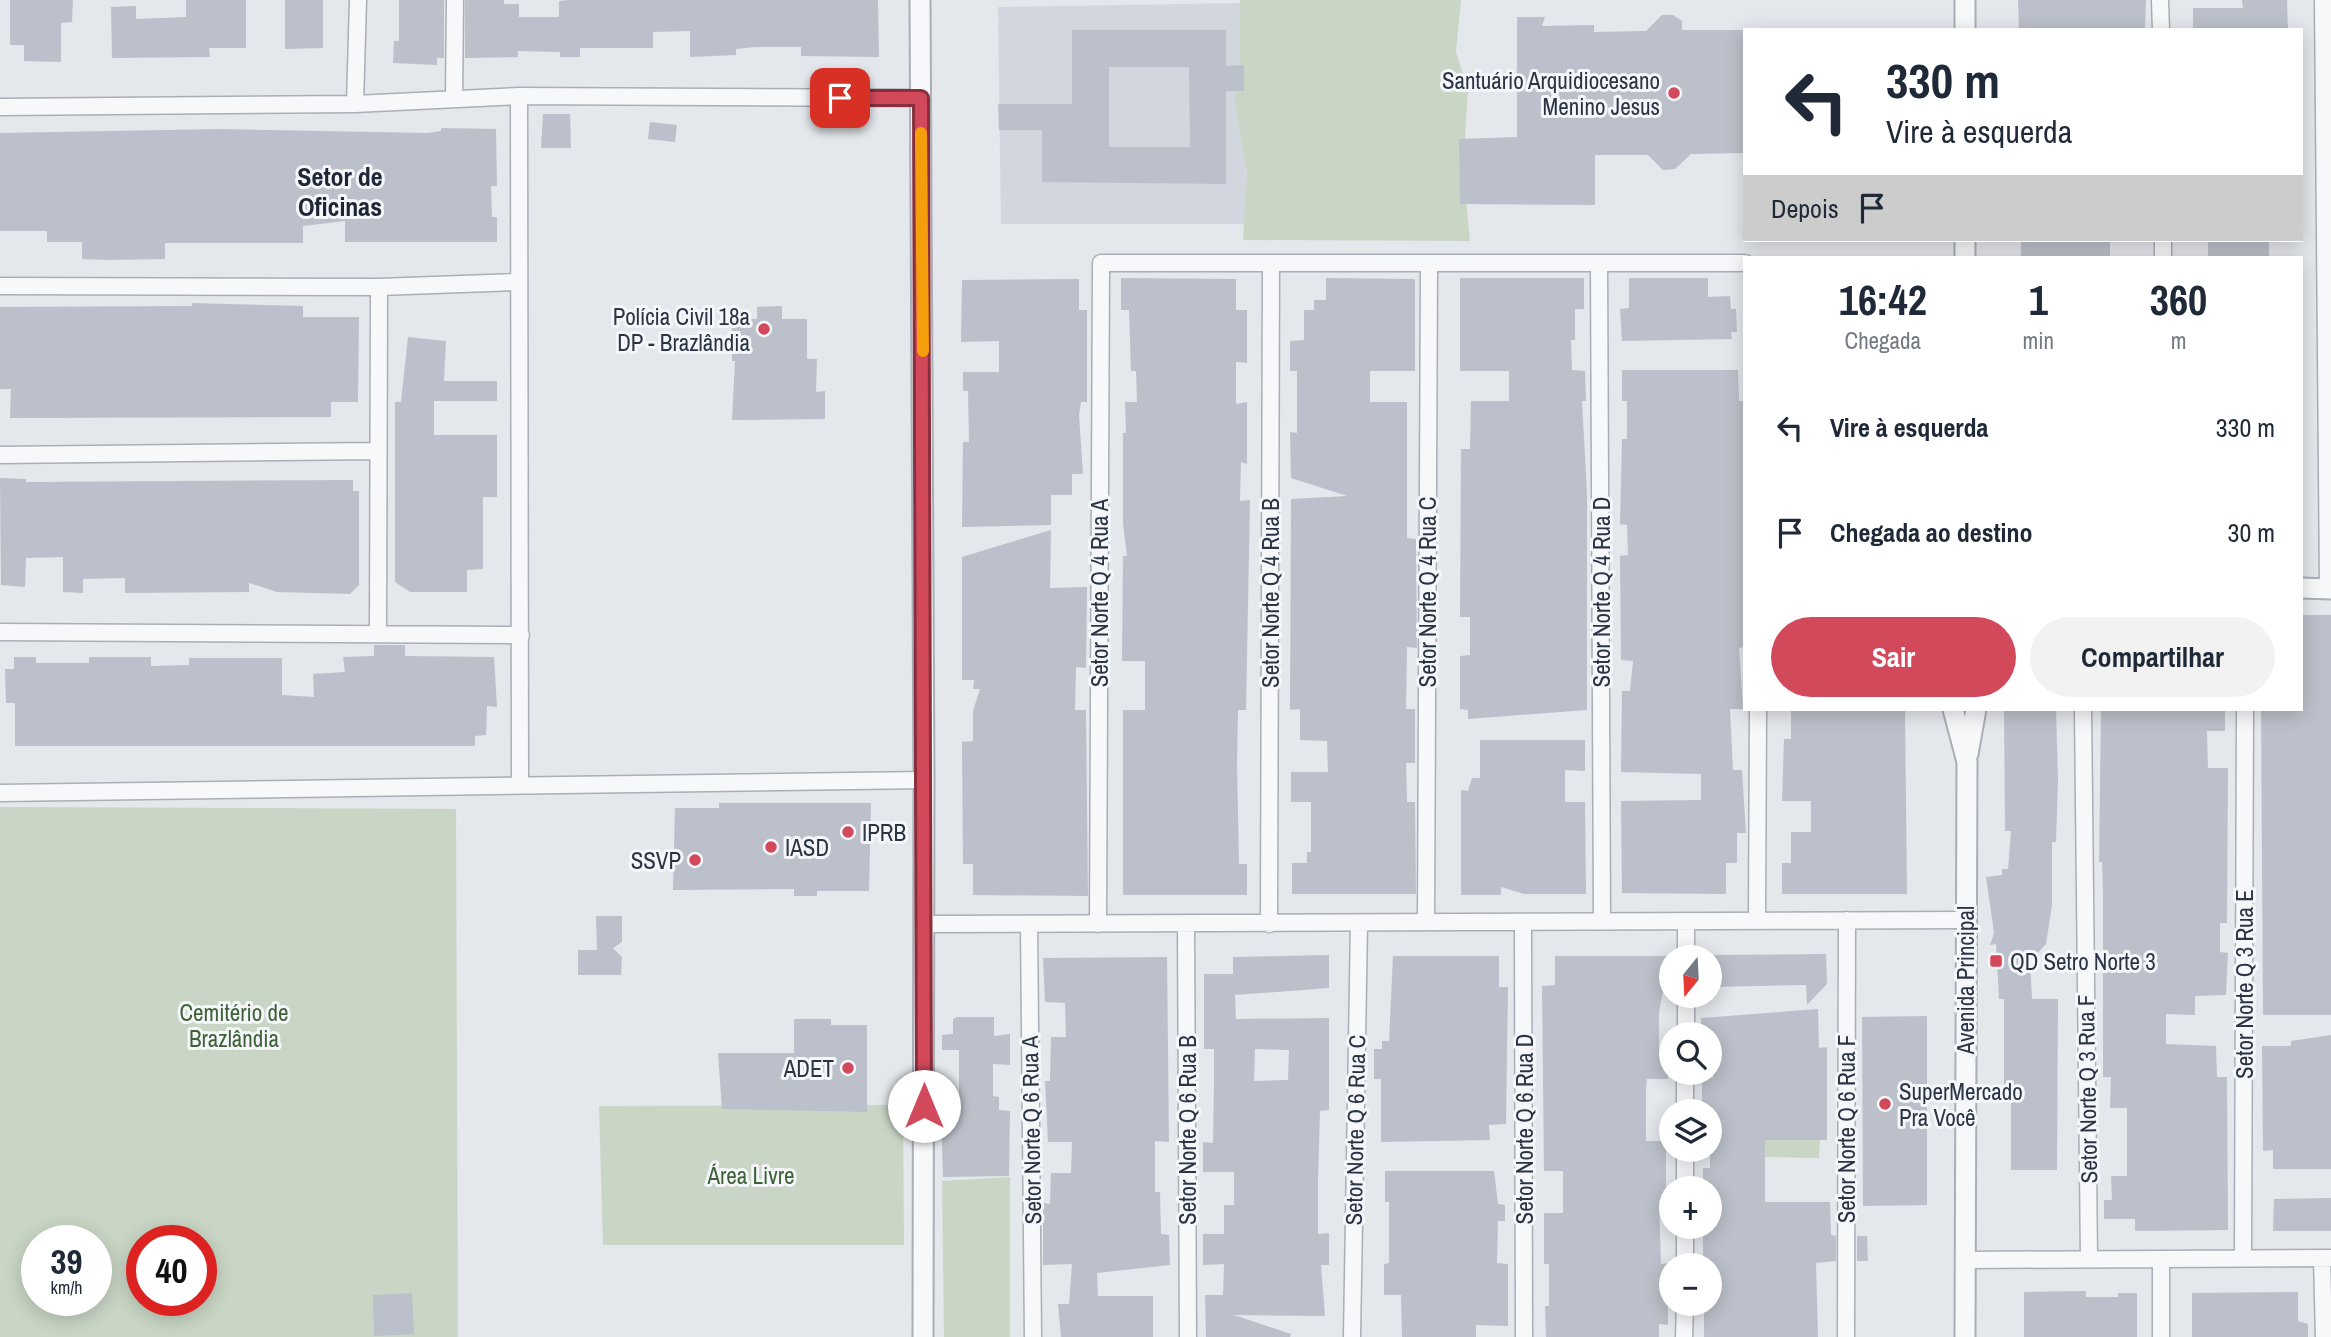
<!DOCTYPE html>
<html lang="pt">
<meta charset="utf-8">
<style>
:root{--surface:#fff;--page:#f2f2f3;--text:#1f2937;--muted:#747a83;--accent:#d1495b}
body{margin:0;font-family:"Archivo Narrow",sans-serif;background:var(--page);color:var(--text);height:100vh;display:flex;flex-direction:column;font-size:26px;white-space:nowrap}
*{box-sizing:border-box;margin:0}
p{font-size:23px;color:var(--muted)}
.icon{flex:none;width:38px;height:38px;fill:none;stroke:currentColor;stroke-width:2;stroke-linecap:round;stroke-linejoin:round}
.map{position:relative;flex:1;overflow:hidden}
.side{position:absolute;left:1743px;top:256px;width:560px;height:455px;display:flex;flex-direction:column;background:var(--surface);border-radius:0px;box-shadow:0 4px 18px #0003}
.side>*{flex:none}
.guide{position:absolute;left:1743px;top:28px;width:560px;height:214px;border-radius:0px;box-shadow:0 4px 18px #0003;background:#fff;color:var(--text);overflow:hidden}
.needle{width:46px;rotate:198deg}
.buttons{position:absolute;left:1659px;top:945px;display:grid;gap:14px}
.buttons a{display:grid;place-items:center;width:63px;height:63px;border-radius:50%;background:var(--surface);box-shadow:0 4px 18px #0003;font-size:35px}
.speed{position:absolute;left:21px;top:1225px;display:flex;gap:14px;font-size:35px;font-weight:700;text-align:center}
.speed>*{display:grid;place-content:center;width:91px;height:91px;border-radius:50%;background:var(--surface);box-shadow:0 4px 18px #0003;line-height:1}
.speed small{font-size:18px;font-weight:400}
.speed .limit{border:10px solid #d22;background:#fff;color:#111}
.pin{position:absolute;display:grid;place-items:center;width:60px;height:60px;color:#fff;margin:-30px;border-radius:14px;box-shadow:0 4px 10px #0006}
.me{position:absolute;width:77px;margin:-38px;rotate:0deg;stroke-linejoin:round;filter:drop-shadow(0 0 5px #0008)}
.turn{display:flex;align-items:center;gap:24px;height:147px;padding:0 28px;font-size:32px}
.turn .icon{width:91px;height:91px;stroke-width:2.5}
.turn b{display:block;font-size:49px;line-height:60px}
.then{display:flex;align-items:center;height:66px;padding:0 28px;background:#0003;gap:14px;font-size:26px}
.eta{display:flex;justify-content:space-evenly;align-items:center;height:119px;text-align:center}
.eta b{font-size:42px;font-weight:700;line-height:49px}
.action{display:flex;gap:14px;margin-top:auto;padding:14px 28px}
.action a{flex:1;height:80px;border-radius:42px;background:var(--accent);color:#fff;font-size:28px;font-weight:700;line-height:80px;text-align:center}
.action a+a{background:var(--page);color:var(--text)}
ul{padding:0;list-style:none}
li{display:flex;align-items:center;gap:21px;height:105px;padding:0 28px}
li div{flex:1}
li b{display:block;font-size:26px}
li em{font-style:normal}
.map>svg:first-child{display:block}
.built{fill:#d2d6de}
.green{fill:#c9d6c5;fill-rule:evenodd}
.building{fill:#bbc0ca;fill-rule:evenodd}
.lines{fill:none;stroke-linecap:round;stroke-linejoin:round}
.minor-casing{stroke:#a9aeb7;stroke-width:19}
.tertiary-casing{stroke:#a9aeb7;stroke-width:23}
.minor{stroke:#f7f8fa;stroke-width:16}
.tertiary{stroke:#f7f8fa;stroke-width:19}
.route-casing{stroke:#882f3b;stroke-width:18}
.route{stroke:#d1495b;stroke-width:12}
.slow{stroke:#f59e0b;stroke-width:12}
.poi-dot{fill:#d1495b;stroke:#f4f6f9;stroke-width:2.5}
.labels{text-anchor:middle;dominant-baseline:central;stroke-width:6;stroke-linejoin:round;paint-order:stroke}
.poi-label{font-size:23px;fill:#2b3445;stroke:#f4f6f9;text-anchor:end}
.street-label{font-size:23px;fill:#2b3445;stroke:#f4f6f9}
.park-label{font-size:23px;fill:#3f6138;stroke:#f4f6f9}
.quarter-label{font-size:26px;font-weight:bold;fill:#1d2536;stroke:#f4f6f9}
</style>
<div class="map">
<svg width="2331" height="1337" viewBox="0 0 2331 1337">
<rect width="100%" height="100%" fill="#e4e7ec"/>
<path class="built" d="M1245 3 1247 224H1001L998 7Z"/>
<path class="green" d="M1240 0H1461L1456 52 1468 90 1463 169 1470 241 1243 240 1247 172 1235 103 1240 67Z
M0 807 456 809 458 1337H0ZM37 1241H96V1300H37ZM142 1241H201V1300H142Z
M903 1105 904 1245H603L599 1106Z
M1710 1135 1820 1138 1819 1158 1710 1156Z
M1010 1177V1337H944L942 1181Z"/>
<path class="building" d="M10 0H73L72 22 61 23V62L24 61V45H10Z
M186 0H246V48H209L210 57 112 58 111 7 136 6V19L186 17Z
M285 0H323V48L285 49Z
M399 0H444V58H437V65L393 63 394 41H399Z
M465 0H504V4H519V17H559V1L570 0H878L879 57 801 56V47H754L736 49V55L690 57V31L653 32V48H580V57H560V52L518 51V57L465 58Z
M2018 0H2146L2145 30H2019Z
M2242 0H2287L2288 30H2193V8H2243Z
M1662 15H1673L1682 21V30H1745V153L1691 154 1675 169 1663 170 1648 155H1595V205L1460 204 1459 139 1517 137V17H1545L1542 26 1594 25V32L1646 31Z
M1072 30H1226V66L1244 65V91H1226V184L1042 182V130H999L998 104H1072ZM1109 67H1189L1190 147H1109Z
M543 114H570L571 148H541Z
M650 122 677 125 675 142 648 139Z
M441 128 496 129 497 186H491L492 217H497V242H345V221L303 226V243H165V259L109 260 82 259V242H47V231H0V133L221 129 428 133 441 131Z
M2021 240H2110V257H2021Z
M2208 240H2269V257H2208Z
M1121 278 1236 279V310H1247V363L1236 362V404L1247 402V464L1241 462 1240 501 1250 500 1246 710H1238L1237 764 1239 864H1247V895H1123V710H1145V661H1122L1123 556H1127L1123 524V433H1126L1125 402H1137L1136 371H1131L1129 310H1121Z
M1326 278 1415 279V371H1370V402H1407V538L1416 539 1417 648 1407 647 1406 709H1415V763H1406L1407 802H1415L1416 894H1292V863H1307V852H1311V802H1291V772H1328L1327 741 1300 740V709L1290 710 1291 499 1347 496 1291 478 1290 432 1297 433V371H1290V341L1304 340V310H1314V300H1326Z
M1460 278H1584V309H1575V340H1571L1572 370 1585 371 1586 401H1582L1587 494V710L1468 719V710L1460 709V656L1470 655V617H1460L1461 449H1470L1471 401H1509V371H1460Z
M1629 278H1708V297L1730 296 1731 309H1736L1737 332H1731L1732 339 1622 341 1620 309 1629 308Z
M1079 279V310H1087V402H1081L1079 415 1083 474H1072V495H1051V525L962 527 963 442H969L968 391H963V372H999V341L961 342 962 280Z
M192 303 303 306V317H359L358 402H331V417L10 418 11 389H0V307L192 306Z
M782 306V319H807V359H817L816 392 825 391V419L732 420 735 361H732V319H757V307Z
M408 337 446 341 444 381H497V401H434V435H497V497H483V569L467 570V592H410L395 582V402H401Z
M1622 370H1738L1739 401H1745V647L1739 648 1743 709H1730L1733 770H1742L1746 833H1737V863H1726V894L1622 893 1621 801 1701 800V774L1621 772 1622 691H1630L1633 661 1621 660 1620 556 1628 555 1627 525 1620 524 1622 439H1627V401H1622Z
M0 478 26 479V482L353 480V491H359V585L350 594 277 592 249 583V592L125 593V578L83 579V593L63 592V557L26 558 25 587 1 585Z
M1051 530 1050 588 1087 587 1086 668 1076 667 1075 710H1086L1088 896 973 895V864H963L962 742 973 741V711L980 689H973L974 680H962V557Z
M2301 615H2331V1015H2263L2261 709H2301Z
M374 645H405V656L494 657 497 707 487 706 486 735 475 736V746H15V703H6L5 669H14V657H36V663H89V657H151V666L189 665V658H282V695L314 697 313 674 345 672 343 657 374 656Z
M1791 709H1905L1907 894H1782V863H1791V832H1811V801H1782L1784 739H1791Z
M2004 709H2056L2058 778 2056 842H2052V905L2046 944 2030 961 2032 999H2058L2057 1170H2011V1093H2004V999H1999L1996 944 1990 945 1994 933 1986 877 2002 875V869H2008L2011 831H2005Z
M2101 709H2225V731H2207L2208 768H2228L2227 923H2220V952L2228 953 2226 995 2195 996V1015L2166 1014V1044L2216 1046 2217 1077H2227L2228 1230 2135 1231V1219H2104V1200H2112L2111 1176H2127V1108H2110L2111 1077H2103V892L2102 862H2099Z
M1480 740H1585V771L1565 770V802H1585L1586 894H1524L1501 887V895H1461V790L1468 791 1472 778H1480Z
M719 803H871L869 891H817V896H794V889L673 890 675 808H719Z
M596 916H622V942L613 948 622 957 621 975H578V950H597Z
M1826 954 1827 984 1807 1005 1806 985 1712 987V955Z
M1329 955V988L1235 995 1236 1019 1329 1018V1110L1320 1111 1318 1180V1234L1329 1233V1265H1321L1325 1316 1234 1315 1291 1334 1290 1337H1206L1205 1295H1223L1224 1264 1203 1265V1234H1224V1205H1234V1172H1203V1142L1213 1143 1214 1080V1049H1204V974H1233V957ZM1255 1049 1289 1050 1288 1080 1254 1081Z
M1393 956H1499V987H1508L1506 1124 1489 1125 1490 1140 1381 1142V1079H1374V1049H1382V1041H1389Z
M1555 956H1668L1667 986H1664L1659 1012V1049L1669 1048 1668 1079H1647L1646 1090V1141H1666V1202L1659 1201 1661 1264 1668 1263V1325L1659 1324V1337H1546L1545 1306H1549V1264H1544V1213H1563V1171H1544L1542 986 1555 985Z
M1167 957 1169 1142 1155 1141V1192H1160L1161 1234 1169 1235 1170 1265 1097 1273 1098 1296H1153V1337H1061L1058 1304H1069L1072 1264 1043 1265V1203L1050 1204 1051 1173H1071L1072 1142H1048L1045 1081H1050L1051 1037H1066L1065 1003 1045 1002 1043 958Z
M1818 1009 1819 1048 1827 1047V1140H1765V1202H1830L1831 1235 1836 1236V1261L1816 1263 1818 1337H1704V1304H1710V1262L1703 1263V1232H1710V1188H1703V1168H1710V1111H1702V1079L1713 1078V1048H1710V1034H1701V1018Z
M1927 1016V1205L1863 1206 1862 1017Z
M957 1017H994V1036L1010 1034V1065L993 1064V1096L999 1097V1110L1010 1111 1009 1176 943 1177 941 1112 946 1111V1096L959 1097V1050H942V1035L953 1034V1019Z
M794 1019H831V1025H867V1112L722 1109 718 1053H794Z
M2331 1035V1169H2273V1150L2263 1151 2262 1046H2291V1041Z
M1385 1171H1494L1498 1204 1505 1205V1221H1498L1497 1263 1508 1264V1326L1476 1325V1337H1402L1401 1295H1384V1264L1389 1263V1202H1385Z
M2331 1198V1231H2273L2274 1199Z
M1857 1236H1867L1868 1261H1857Z
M2086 1291V1297H2118V1293H2137V1337H2024V1292Z
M2289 1292H2298V1321L2308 1324V1337H2192V1293Z
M412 1293 414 1334 374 1336 373 1295Z"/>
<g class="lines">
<defs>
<path id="minor" d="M2160 0 2161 30
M2323 0 2328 589
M519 96 520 784
M454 99 455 0
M355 104 358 0
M0 107 355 104 519 96 921 98
M2163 240V257
M1599 263 1602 921
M0 286 379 287 517 282
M0 455 377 451
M0 632 521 635
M378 633 379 287
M2083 709 2089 1259
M0 793 924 780
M1757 921 1758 709
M1426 922 1429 263
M1523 922 1524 1337
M1186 923 1188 1337
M924 924 1964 920
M1029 924 1033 1337
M1098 924 1101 263H1745
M1269 924 1271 263
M1686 957V921
M1686 1034V996
M1685 1111V1073
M1685 1188V1150
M2243 1258 2245 709
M2322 1258 2324 1337
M2161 1259V1337
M1964 1260 2331 1258
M1685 1265V1227
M1352 1337 1359 923
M1684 1337 1685 1304
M1846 1337 1847 920"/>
<path id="tertiary" d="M920 0 924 780 923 1337
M1965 0V30
M1965 240V257
M2301 588 2331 589
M1953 709 1967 762 1965 1337
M1968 754 1976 709"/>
</defs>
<use href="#minor" class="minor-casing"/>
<use href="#tertiary" class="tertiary-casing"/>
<use href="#minor" class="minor"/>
<use href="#tertiary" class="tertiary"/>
</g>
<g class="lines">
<defs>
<path id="route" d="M840 98H921L924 1106"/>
</defs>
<use href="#route" class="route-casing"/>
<use href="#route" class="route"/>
<path class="slow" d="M921 133 923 351"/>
</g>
<g class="poi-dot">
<circle cx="1674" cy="93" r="7"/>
<circle cx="764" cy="329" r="7"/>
<circle cx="848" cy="832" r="7"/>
<circle cx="771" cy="847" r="7"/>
<circle cx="695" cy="860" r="7"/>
<rect x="1989" y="954" width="14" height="14" rx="3.5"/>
<circle cx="848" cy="1068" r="7"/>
<circle cx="1885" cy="1104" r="7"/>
</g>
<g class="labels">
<g class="poi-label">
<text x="1660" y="80">Santuário Arquidiocesano<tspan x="1660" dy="26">Menino Jesus</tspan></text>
<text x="750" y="316">Polícia Civil 18a<tspan x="750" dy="26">DP - Brazlândia</tspan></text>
<text x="862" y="832" text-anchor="start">IPRB</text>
<text x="785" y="847" text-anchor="start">IASD</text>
<text x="681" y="860">SSVP</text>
<text x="2010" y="961" text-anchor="start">QD Setro Norte 3</text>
<text x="834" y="1068">ADET</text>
<text x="1899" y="1091" text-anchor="start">SuperMercado<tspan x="1899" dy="26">Pra Você</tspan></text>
</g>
<g class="street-label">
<text transform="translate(1427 592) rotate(-90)">Setor Norte Q 4 Rua C</text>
<text transform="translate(1601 592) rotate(-90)">Setor Norte Q 4 Rua D</text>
<text transform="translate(1099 593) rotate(-90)">Setor Norte Q 4 Rua A</text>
<text transform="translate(1270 593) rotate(-90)">Setor Norte Q 4 Rua B</text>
<text transform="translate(1965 980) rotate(-90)">Avenida Principal</text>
<text transform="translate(2244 984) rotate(-90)">Setor Norte Q 3 Rua E</text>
<text transform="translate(2087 1089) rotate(-91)">Setor Norte Q 3 Rua F</text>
<text transform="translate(1524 1129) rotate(-90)">Setor Norte Q 6 Rua D</text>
<text transform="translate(1846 1129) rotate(-90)">Setor Norte Q 6 Rua F</text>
<text transform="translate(1031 1130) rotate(-91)">Setor Norte Q 6 Rua A</text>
<text transform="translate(1187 1130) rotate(-90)">Setor Norte Q 6 Rua B</text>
<text transform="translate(1355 1130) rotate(-89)">Setor Norte Q 6 Rua C</text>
</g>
<g class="park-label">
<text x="234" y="1012">Cemitério de<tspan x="234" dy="26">Brazlândia</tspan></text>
<text x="751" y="1175">Área Livre</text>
</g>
<g class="quarter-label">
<text x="340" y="176">Setor de<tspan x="340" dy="30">Oficinas</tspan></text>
</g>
</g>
</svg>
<div class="buttons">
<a><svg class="needle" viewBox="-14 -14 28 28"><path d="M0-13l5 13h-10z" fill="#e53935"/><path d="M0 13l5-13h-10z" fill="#747a83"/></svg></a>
<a><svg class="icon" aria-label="search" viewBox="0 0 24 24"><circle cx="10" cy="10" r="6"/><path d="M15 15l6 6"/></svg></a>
<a><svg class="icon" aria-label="layers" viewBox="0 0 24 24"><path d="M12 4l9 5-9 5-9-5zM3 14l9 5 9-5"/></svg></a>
<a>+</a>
<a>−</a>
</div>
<div class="speed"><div>39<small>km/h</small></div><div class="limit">40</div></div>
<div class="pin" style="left:840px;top:98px;background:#d93025"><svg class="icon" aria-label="arrive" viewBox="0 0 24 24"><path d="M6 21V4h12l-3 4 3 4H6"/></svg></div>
<svg class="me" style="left:924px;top:1106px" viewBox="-20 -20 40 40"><circle r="19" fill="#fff"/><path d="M0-13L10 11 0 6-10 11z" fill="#d1495b"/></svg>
<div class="guide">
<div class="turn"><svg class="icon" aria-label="left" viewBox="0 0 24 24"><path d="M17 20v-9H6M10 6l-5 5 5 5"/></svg><div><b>330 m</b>Vire à esquerda</div></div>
<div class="then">Depois<svg class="icon" aria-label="arrive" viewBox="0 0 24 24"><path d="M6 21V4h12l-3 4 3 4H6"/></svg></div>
</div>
<section class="side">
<div class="eta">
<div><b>16:42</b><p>Chegada</p></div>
<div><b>1</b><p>min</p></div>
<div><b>360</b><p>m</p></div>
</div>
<ul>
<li><svg class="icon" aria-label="left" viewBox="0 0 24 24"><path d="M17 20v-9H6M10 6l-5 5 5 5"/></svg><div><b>Vire à esquerda</b></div><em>330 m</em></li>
<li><svg class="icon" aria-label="arrive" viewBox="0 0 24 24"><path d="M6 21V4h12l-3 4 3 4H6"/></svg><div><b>Chegada ao destino</b></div><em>30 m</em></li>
</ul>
<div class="action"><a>Sair</a><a>Compartilhar</a></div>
</section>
</div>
